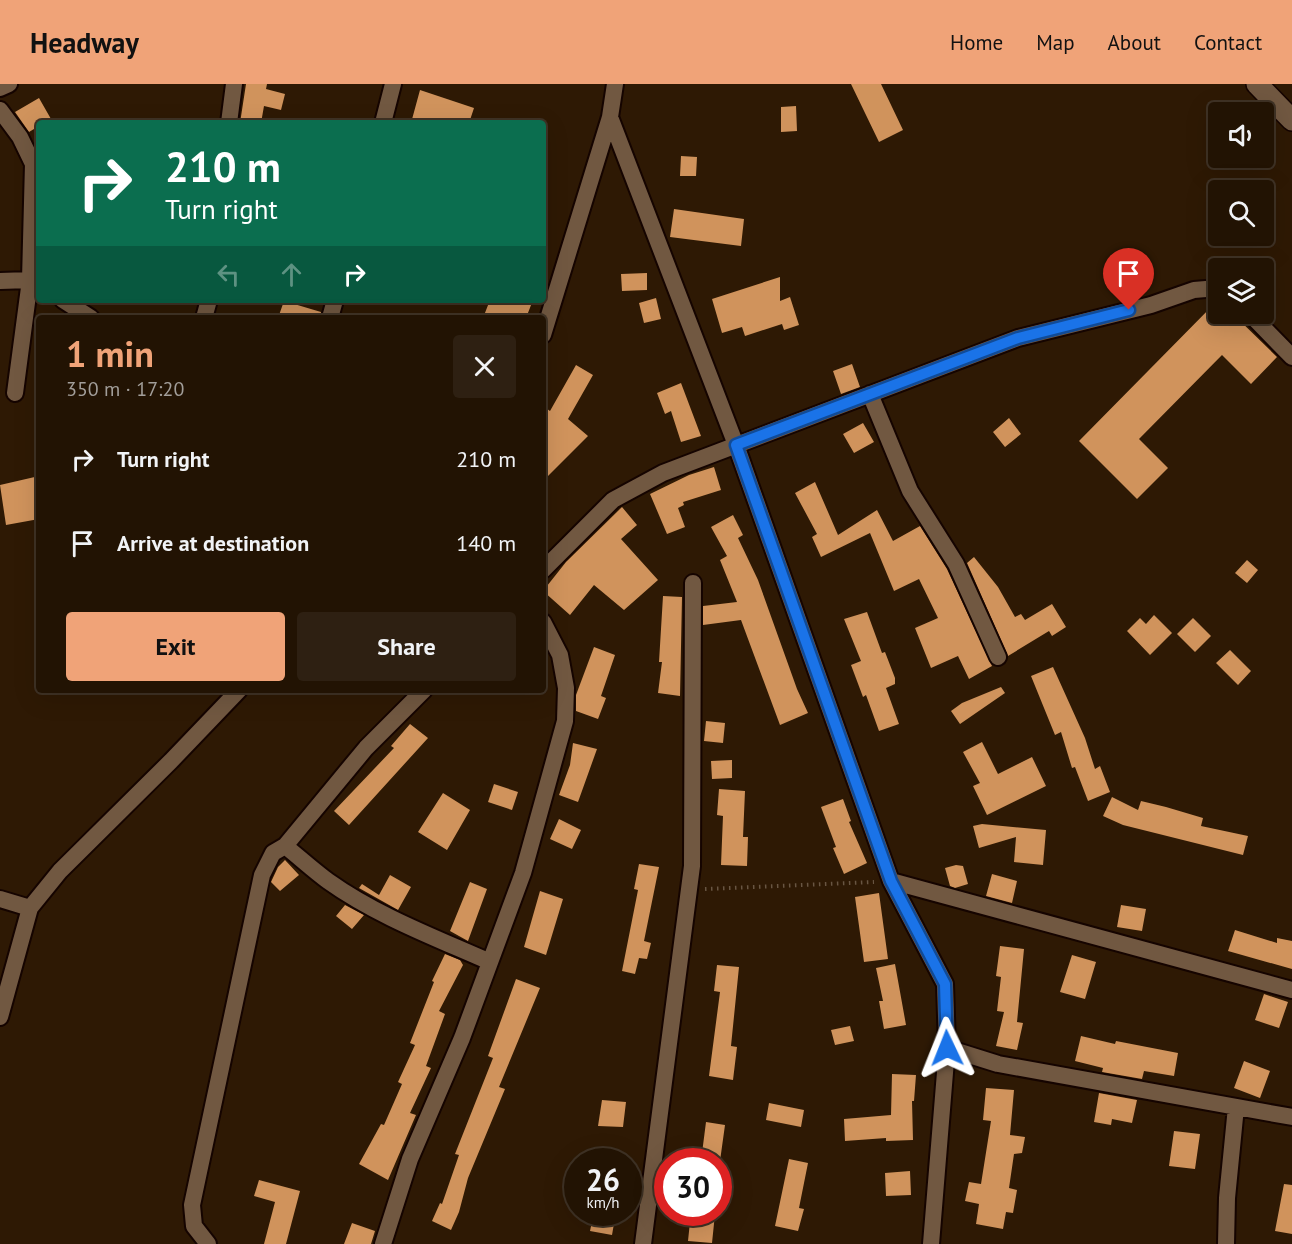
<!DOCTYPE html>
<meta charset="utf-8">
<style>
:root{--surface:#221303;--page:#2e2012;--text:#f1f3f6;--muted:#a29e9a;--line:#3f3225;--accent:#f0a378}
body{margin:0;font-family:"PT Sans",sans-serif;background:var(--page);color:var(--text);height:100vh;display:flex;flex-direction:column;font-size:22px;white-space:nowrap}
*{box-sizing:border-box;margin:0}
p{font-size:20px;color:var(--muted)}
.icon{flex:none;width:33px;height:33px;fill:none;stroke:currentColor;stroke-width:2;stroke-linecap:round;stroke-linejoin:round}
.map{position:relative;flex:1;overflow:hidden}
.panel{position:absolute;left:36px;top:231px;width:510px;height:378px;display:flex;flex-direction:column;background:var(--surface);border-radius:6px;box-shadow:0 6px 24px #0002,0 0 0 2px var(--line)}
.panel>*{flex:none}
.top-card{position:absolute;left:36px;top:36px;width:510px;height:183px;border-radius:6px;box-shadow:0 6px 24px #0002,0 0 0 2px var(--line);background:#0b6e4f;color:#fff;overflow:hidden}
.buttons{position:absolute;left:1208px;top:18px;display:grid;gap:12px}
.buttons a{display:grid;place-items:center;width:66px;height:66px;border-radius:6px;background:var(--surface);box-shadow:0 6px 24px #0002,0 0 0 2px var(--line);font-size:30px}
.speed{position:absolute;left:564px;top:1064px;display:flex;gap:12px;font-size:30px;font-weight:700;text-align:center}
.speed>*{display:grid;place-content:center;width:78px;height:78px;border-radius:50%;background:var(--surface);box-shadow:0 6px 24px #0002,0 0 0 2px var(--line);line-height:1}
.speed small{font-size:15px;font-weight:400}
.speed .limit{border:9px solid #d22;background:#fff;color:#111}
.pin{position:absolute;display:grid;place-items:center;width:51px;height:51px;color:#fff;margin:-62px -26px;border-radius:50% 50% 50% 0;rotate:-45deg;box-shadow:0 0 6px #0007}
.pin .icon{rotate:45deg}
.me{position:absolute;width:66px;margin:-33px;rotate:358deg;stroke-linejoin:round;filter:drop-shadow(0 0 4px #0008)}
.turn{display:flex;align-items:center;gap:21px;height:126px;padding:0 30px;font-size:27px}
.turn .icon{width:78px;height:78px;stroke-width:2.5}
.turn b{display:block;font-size:42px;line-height:51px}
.lanes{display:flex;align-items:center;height:57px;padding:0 30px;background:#0003;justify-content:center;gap:30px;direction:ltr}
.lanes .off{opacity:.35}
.round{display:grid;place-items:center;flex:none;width:63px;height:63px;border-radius:6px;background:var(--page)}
.summary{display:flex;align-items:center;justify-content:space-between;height:102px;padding:0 30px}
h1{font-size:36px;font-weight:700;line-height:45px;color:var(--accent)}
.button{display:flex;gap:12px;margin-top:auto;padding:12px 30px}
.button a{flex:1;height:69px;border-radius:6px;background:var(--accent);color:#111;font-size:24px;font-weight:700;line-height:69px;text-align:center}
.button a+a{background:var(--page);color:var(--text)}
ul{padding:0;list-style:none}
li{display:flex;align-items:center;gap:18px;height:84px;padding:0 30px}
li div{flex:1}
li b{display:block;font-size:22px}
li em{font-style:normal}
header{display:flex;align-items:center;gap:36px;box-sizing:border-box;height:84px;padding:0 30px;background:var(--accent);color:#111}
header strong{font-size:28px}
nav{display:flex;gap:33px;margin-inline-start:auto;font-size:21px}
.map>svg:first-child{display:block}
.building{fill:#d0935c}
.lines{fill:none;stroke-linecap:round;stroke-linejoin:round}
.minor-casing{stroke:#150400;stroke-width:20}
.tertiary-casing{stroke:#150400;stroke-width:24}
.path{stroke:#685542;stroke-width:4;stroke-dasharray:1.5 4.5;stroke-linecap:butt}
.minor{stroke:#715841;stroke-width:16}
.tertiary{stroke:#715841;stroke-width:21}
.route-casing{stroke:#114b97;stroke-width:15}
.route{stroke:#1a73e8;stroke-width:10}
</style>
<header>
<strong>Headway</strong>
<nav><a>Home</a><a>Map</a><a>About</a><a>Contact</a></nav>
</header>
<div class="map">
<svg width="1292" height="1160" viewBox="0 0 1292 1160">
<rect width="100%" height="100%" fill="#2e1904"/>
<path class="building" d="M246 0H267L266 5 285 10 281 26 264 22 261 39H240Z
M851 0H881L903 46 879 58Z
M420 6 474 24 469 39H411Z
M39 14 51 35 39 39V42L29 48 15 28Z
M796 22 797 47 781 48V23Z
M681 72 697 73 696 92H680Z
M674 125 744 135 741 162 670 153Z
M647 189V206L622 207 621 190Z
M780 193V217L790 213 799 241 784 246 782 240 745 252 742 243 722 249 712 215Z
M656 214 661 235 644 239 639 219Z
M490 216H533L526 234H483Z
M1218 216V230H1233L1277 273 1251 300 1222 271 1139 355 1168 384 1137 415 1079 357Z
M284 217 321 228 320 234H278Z
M852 280 860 303 841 310 833 287Z
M576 281 593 291 568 335 588 352 543 397V322L550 327Z
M681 299 701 352 681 358 671 327 665 330 657 309Z
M1009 334 1021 350 1005 363 993 348Z
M863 339 874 358 854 369 843 350Z
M714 383 721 406 683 418 684 421 678 424 685 443 667 450 650 410 689 391Z
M39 392V435L6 441 0 401Z
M815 398 838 451 877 426 893 457 920 442 947 485 992 582 969 595 958 572 931 584 915 544 938 534 919 495 894 507 870 449 821 473 812 453 817 450 795 409Z
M622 423 637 441 621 455 658 496 624 526 594 501 570 531 543 507 566 478Z
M733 431 743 451 738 454 758 496 797 605 808 629 780 641 741 536 703 541V522L737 518 720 476 727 472 711 443Z
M974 473 998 503 1015 533 1021 530 1025 536 1052 520 1066 543 1052 552 1049 547 1008 572 967 479Z
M1247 476 1258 486 1247 499 1235 489Z
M663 512 682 513 680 612 658 609 662 578H659Z
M867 528 882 569 885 568 895 594V600L886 604 899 640 879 647 866 611 863 613 851 581 861 577 844 535Z
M1154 531 1172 549 1150 571 1127 547 1140 534 1146 540Z
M1193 534 1211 552 1195 568 1177 550Z
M594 563 615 571 601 612 606 614 598 635 576 627V611Z
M1230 566 1251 587 1238 601 1216 579Z
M1053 583 1085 654 1095 685 1100 682 1110 708 1088 717 1075 683 1072 684 1061 648 1055 651 1031 592Z
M1001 603 1005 609 960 640 951 627 962 619Z
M706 637 725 639 723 659 704 657Z
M410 640 428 654 349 741 334 727 394 664 391 662Z
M982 658 998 690 1032 673 1046 702 987 731 973 702 980 699 963 668Z
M573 659 597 665 578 718 559 711 570 681Z
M732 676V694L712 695 711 677Z
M494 700 518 708 512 726 488 718Z
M719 705 745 707 743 753H748L747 782 721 781 723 732 717 731Z
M443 709 470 726 447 766 418 748Z
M1112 713 1138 726 1141 717 1166 723 1203 734 1201 742 1248 752 1243 771 1123 741 1103 732Z
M843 715 851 737 849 738 867 779 844 790 833 764 836 763 821 723Z
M559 735 581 746 572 765 550 755Z
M982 740 1046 746 1043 781 1014 778 1016 753 979 764 973 742Z
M285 776 299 791 280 807 271 798 278 783Z
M639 780 659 783 644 857 651 859 647 875 639 874 635 890 622 887 638 806 634 805Z
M956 781 963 782 968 800 955 804 950 802 945 784Z
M992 790 1017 797 1012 819 986 812Z
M390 791 411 803 398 826 359 804 362 800 379 811Z
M470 798 487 805 468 857 450 847Z
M540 807 563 815 546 871 524 863Z
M879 809 888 875 864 878 855 813Z
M345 821 364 831 352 845 336 832Z
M1121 821 1146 825 1142 847 1117 843Z
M1235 846 1277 859V854L1292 857V885L1228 867Z
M1000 862 1024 865 1017 938 1023 939 1017 966 996 962 1004 928 997 927 1001 893 996 892Z
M445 870 460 876 463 881 439 927 445 930 426 982 431 984 410 1029 416 1031 388 1096 359 1080 381 1040 384 1041 402 1000 398 998 415 961 410 959 434 898 432 897Z
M1072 871 1096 878 1085 915 1060 908Z
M895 880 906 941 884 945 879 917H883L876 884Z
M717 881 739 883 731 962 737 963 733 996 709 992 720 908 714 907Z
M516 895 540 904 499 1003 505 1005 468 1094 459 1128 451 1146 432 1137 440 1119 442 1120 459 1071 455 1070 493 974 488 972Z
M1264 910 1288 918 1279 944 1255 936Z
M850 942 854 957 835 961 831 946Z
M1081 952 1115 960 1116 957 1178 969 1174 992 1144 987 1142 995 1102 988 1103 984 1075 977Z
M1244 977 1270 987 1260 1014 1234 1004Z
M892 990 916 991 914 1017H912L913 1056 886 1057V1054L845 1057 844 1035 891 1031Z
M986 1004 1014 1006 1010 1051 1025 1053 1022 1069 1014 1070 1009 1104 1017 1106 1013 1129 1006 1128 1003 1145 976 1140 979 1120 965 1117 969 1098 981 1100 991 1037 983 1036Z
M1099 1009 1137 1016 1132 1039 1112 1035 1111 1041 1094 1038Z
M602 1016 626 1018 623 1043 598 1042Z
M769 1019 804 1026 801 1043 766 1036Z
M706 1038 725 1041 720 1077H701Z
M1174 1047 1200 1050 1195 1085 1169 1082Z
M789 1075 808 1079 799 1124 804 1125 798 1147 775 1142Z
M910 1087 911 1111 886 1112 885 1089Z
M259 1096 300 1107 286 1160H264L275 1118 254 1112Z
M1284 1100 1292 1101V1150L1275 1147Z
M594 1128H616L612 1151 590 1147Z
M691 1128 715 1130 712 1159 688 1157Z
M352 1139 375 1147 371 1160H344Z"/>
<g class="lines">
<defs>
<path id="minor" d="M0 4 9 0
M0 26 20 53 33 80 30 196 39 201
M610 33 736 361 891 797 945 900 947 964 931 1160
M229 39 234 0
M383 39 393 0
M0 197 30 196 15 309
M63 216 91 234
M1250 230 1292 273
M204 234 209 216
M330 234 335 216
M543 251 610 33 615 0
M870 310 910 407 956 480 998 573
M543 486 613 416 663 389 1018 254 1151 221 1194 206 1218 204
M285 762C299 773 313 786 328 797 377 832 436 854 490 878
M891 797 1292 906
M0 815 30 824
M0 933 30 824 60 787 171 677 239 606
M947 964 998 980 1292 1033
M208 1160 194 1142 192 1121 262 791 273 769 285 762 366 664 424 606
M383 1160 410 1075 462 954 523 789 565 637 566 604 560 571 543 538
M643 1160 692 782 693 499
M1226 1160 1227 1114 1236 1023"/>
<path id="tertiary" d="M1257 0 1292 36"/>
</defs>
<use href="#minor" class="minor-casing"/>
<use href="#tertiary" class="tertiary-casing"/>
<path class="path" d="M705 805 874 798"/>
<use href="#minor" class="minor"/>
<use href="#tertiary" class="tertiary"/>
</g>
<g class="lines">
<defs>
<path id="route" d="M947 964 945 900 891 797 736 361 1018 254 1129 226"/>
</defs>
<use href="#route" class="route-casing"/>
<use href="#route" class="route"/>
</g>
</svg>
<div class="buttons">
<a><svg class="icon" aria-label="sound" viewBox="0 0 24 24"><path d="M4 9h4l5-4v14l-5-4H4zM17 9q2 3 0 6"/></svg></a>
<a><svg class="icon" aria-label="search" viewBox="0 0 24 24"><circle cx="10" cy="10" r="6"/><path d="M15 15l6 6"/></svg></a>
<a><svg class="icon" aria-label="layers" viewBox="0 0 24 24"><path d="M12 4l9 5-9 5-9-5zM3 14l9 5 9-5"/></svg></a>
</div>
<div class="speed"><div>26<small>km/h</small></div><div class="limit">30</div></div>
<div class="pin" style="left:1129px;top:226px;background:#d93025"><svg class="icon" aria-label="arrive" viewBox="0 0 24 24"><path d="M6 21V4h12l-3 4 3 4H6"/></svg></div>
<svg class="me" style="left:947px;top:964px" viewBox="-20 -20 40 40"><path d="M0-17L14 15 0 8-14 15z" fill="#1a73e8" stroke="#fff" stroke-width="4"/></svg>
<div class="top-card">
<div class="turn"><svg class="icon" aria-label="right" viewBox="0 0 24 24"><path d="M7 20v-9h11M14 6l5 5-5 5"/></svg><div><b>210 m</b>Turn right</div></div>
<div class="lanes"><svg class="icon off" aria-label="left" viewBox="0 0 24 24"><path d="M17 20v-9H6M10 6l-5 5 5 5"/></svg><svg class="icon off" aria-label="ahead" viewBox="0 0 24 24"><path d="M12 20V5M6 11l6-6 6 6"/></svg><svg class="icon" aria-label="right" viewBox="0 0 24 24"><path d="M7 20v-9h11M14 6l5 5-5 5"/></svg></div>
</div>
<section class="panel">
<div class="summary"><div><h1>1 min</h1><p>350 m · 17:20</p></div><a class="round"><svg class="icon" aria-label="close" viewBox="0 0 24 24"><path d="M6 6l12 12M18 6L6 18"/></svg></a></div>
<ul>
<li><svg class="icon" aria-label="right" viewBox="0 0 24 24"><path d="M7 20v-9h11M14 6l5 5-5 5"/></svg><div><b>Turn right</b></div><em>210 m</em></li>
<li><svg class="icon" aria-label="arrive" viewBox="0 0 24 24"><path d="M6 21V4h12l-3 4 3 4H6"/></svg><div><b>Arrive at destination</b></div><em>140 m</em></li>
</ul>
<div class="button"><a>Exit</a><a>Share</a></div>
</section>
</div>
